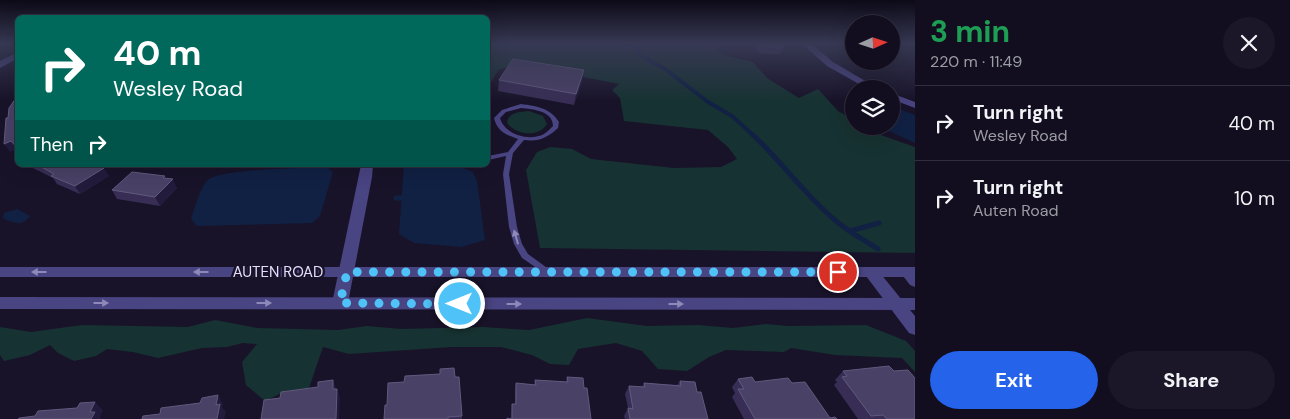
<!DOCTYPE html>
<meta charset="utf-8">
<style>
:root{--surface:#120e1f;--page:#1b1728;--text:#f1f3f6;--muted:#9c9ca4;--line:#312e3d;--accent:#2563eb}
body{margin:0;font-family:"DM Sans",sans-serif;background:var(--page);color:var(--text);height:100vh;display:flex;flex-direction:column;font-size:19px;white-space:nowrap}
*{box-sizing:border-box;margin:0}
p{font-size:16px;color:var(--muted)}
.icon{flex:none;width:28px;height:28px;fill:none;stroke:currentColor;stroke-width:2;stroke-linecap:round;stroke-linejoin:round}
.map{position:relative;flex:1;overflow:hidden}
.sheet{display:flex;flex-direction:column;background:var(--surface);width:375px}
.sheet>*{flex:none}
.top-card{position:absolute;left:15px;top:15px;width:475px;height:152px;border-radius:8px;box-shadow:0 5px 20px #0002,0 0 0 1px var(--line);background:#00695c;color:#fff;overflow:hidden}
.needle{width:32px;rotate:87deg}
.buttons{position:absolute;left:845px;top:15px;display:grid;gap:10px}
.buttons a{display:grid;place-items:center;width:55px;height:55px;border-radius:50%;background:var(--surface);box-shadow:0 5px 20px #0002,0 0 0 1px var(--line);font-size:25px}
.pin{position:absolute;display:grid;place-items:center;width:42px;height:42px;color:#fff;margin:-21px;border:2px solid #fff;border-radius:50%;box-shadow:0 1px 5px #0007}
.me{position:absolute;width:55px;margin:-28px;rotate:270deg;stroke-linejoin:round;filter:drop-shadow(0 0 4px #0008)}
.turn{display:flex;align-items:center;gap:18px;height:105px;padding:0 15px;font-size:22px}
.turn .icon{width:65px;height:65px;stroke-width:2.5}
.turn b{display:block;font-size:35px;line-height:42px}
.then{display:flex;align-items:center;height:48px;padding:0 15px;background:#0003;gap:10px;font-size:19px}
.round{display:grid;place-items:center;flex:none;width:52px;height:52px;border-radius:26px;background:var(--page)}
.summary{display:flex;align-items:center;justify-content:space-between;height:85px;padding:0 15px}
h1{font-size:30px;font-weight:700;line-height:38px;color:#1e9e55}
.button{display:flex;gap:10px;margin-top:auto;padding:10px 15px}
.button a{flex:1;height:58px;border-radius:30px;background:var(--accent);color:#fff;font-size:20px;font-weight:700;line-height:58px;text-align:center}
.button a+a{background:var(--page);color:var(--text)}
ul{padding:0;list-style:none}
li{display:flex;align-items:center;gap:15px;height:75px;padding:0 15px;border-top:1px solid var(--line)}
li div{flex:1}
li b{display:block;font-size:19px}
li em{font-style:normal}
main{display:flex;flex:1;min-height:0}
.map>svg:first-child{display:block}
.green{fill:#173232}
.water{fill:#112144}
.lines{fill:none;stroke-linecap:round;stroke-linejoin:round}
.stream-far1{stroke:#112144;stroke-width:4}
.stream{stroke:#112144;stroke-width:5}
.service{fill:#494482;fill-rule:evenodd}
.minor{fill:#494482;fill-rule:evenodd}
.tertiary{fill:#494482;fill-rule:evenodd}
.wall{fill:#382e55}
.shaded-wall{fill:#231b3c}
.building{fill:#4a4167;stroke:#625a7e}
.oneway{fill:#8e89b9}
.route{stroke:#4fc3f7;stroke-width:9;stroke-dasharray:0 16.2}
.labels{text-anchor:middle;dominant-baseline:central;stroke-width:5;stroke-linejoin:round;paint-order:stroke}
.street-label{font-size:15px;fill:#e3defc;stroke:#181329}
</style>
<main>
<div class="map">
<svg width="915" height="419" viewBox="0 0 915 419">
<rect width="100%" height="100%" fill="#181329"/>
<path class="green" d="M488 43H710L723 55 753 62 767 78 799 98 818 89 838 111 854 120V126H864L878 134 915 147V253L540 248 526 170 537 152 550 147 572 149 591 159 674 168 721 167 737 159 728 147 708 130 624 121 620 98 612 90 619 84 528 66 499 69 488 87Z
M529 111 543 116 547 124C539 138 516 135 507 123 508 112 520 112 529 111Z
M587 318 647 326 698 325 733 328 766 324 788 326 866 325 906 341 915 351V372L902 358 835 355 791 348 784 352 726 350 709 357 687 371 658 369 642 351 616 343 578 349 569 365 550 364 532 355 501 347H452L349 354 323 347 309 388 286 391 265 401 246 385 242 362 257 344 243 343 227 347 202 348 158 358 133 352 107 349 96 356 74 361 58 353 50 345 30 355 4 361 0 355V327L31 332 82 325 188 327 215 320 258 328 338 330 367 326 401 329 483 327 529 330Z"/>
<path class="water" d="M891 106 915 115V143L878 126H891Z
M404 165H455L473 172 477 181 485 240 461 247 414 243 399 234Z
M327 167 333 172 320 216 312 223 197 226 191 219C194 210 201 185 208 180 219 169 307 168 327 167Z
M17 209 30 216C22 227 13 223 3 218L4 213Z"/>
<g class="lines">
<path class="stream-far1" d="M628 43 637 48 638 54 665 69 708 102 732 116 754 136"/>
<path class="stream" d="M753 135C782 162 805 195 836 221 849 232 864 240 878 249
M396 198H408
M850 231 879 223"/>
<path class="service" d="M521 104C537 106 550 108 559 122L558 128C547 138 539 142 524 140L513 153 509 174 517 227 522 244 528 254 550 270 551 272 550 274 547 275 522 258 514 244 509 227 503 174 506 156 488 160V156L508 152 518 139C506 135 497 131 494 118L502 110ZM521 108C533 109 553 111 553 126 550 129 547 132 544 134 529 142 504 134 500 118L506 112Z"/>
<path class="minor" d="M801 43H810L833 62 879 89H868L827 66Z
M891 93 915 102V108L891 99Z
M361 165H373L372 177 348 303 345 307 340 309 335 307 332 303Z
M871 267 876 268 915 316V335L909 333 866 276 864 272 866 268Z
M907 267 915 271V287L910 285 900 272 902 268Z"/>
<path class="tertiary" d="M18 52V58L0 68V61Z
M0 267H915V277H0Z
M0 297 915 298V310L0 309Z"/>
</g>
<path class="wall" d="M751 43H782L783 44 782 45 784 47 780 54H761Z
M841 43H854V53Z
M499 80 582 81 574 105 498 91Z
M30 165H98L109 176 80 194 57 184 53 178 31 167Z
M166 178 177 188 160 206 117 199 112 190Z
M843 371H894L915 419H858L834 385 837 382 835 380Z
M455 377H459L462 419H384L387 405Z
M567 377 584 388 591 419H511L512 404H515V392L516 383 534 385 535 380 566 382Z
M738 379 755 382 792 383 830 418 837 419H744L732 397 735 393 732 387Z
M680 381 697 392 708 419H625L624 416 628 408 625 394 629 386 642 387 644 383 677 385Z"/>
<path class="shaded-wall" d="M584 70 582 81 574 105 576 94Z
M11 141 17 149 10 152 4 144Z
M104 168 109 176 80 194 75 186Z
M165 176 169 183 173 179 177 188 160 206 155 197 163 178Z
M333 380 336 388V397L333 389Z
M337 389 340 397 339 419H336Z
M218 395 223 404 222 407 226 412 224 419H217L216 405Z
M95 402 103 410 100 417 102 419H91L90 412Z"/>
<path class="building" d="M761 43H782L783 44H780L784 47 764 46Z
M513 59 584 70 576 94 499 80Z
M18 95V149L11 141 4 144 6 118H8L9 108Z
M38 165H98L104 168 75 186 51 176 54 174Z
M132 172 165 176 163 178 173 179 155 197 112 190Z
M889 366 894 371 908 370 915 378V419H887L883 415 871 416 842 377 847 376 843 371Z
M454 368 455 377H459L462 416 448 417V419H384L385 405H387L388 383 404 382 405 376 440 374V369Z
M567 377 583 378 584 388H587L591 419H507V418L512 419V404H516V383L536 385 535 380 568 382Z
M752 377 755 382 788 378 792 383 805 382 830 418 835 417 837 419H755L738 389H744L738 379Z
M333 380V389H337L336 419H261L264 400 280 398 281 392 318 387V382Z
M680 381 695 382 697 392H701L708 419H630L628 408 633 409 629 386 645 387 644 383 681 386Z
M218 395 216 405 220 404 217 419H142L143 416 160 414 161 408 200 403 202 398Z
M95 402 90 412H95L91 419H18L19 418 35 416 38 411 77 408 80 403Z"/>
<defs><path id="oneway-solid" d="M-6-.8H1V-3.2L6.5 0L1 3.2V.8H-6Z" transform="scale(1.25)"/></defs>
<g class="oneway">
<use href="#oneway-solid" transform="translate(516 237) rotate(-106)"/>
<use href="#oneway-solid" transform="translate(39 272) rotate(180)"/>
<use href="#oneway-solid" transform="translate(201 272) rotate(180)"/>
<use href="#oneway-solid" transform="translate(101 303)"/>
<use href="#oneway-solid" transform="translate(264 303)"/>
<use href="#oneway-solid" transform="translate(514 304)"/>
<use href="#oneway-solid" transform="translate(676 304)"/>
</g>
<linearGradient id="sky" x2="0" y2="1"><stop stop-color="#0d0a17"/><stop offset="0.43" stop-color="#373954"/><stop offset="1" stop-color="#373954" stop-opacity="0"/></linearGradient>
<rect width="915" height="101" fill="url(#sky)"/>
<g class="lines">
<path class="route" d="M460 304 340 303 347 272H838"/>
</g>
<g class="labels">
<g class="street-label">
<text x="278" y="272">AUTEN ROAD</text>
</g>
</g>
</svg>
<div class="buttons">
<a><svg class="needle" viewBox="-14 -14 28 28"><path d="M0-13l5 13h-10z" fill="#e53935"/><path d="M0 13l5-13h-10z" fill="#9c9ca4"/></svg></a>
<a><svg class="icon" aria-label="layers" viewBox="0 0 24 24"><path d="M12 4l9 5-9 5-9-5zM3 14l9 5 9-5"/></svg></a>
</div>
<div class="pin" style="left:838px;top:272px;background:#d93025"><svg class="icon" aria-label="arrive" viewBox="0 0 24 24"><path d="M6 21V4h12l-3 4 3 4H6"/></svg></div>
<svg class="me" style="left:460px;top:304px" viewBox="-20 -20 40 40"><circle r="17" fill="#4fc3f7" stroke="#fff" stroke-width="3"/><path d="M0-11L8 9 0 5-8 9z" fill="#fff"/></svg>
<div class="top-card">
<div class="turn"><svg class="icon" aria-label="right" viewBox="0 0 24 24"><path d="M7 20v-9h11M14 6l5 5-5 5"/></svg><div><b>40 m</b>Wesley Road</div></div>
<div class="then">Then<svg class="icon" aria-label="right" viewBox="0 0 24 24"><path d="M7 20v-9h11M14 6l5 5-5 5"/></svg></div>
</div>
</div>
<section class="sheet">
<div class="summary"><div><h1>3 min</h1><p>220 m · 11:49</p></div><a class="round"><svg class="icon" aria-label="close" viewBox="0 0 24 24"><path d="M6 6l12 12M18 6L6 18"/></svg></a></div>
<ul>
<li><svg class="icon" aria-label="right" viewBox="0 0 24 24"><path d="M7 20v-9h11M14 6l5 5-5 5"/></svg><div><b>Turn right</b><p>Wesley Road</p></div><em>40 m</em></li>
<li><svg class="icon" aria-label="right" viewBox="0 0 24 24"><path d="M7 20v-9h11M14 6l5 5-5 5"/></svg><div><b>Turn right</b><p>Auten Road</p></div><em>10 m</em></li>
</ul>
<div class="button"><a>Exit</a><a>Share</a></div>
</section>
</main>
